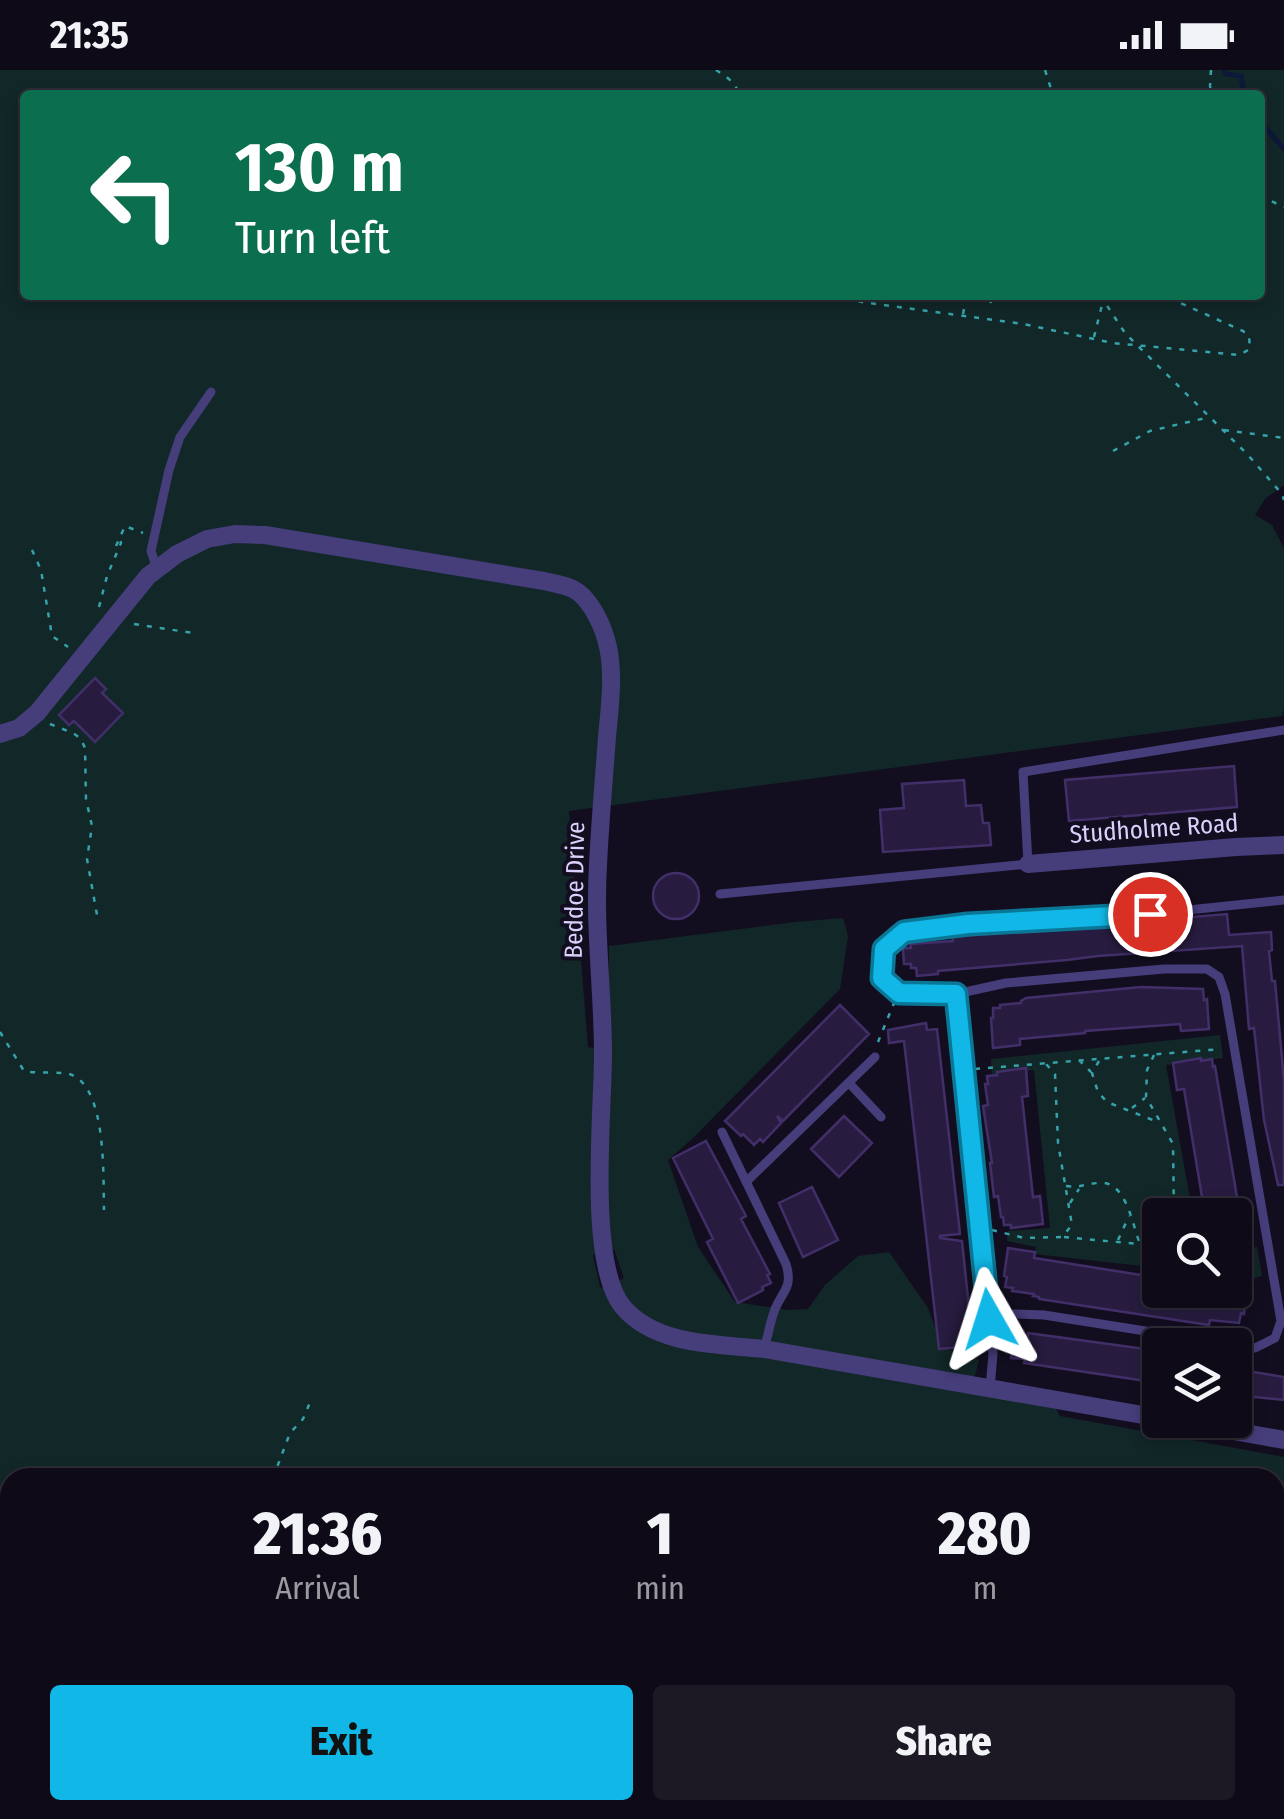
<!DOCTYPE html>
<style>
:root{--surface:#0e0a17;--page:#1c1824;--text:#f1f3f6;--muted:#9b9aa1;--line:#2e2b36;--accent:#11b7e6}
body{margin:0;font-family:"Fira Sans Condensed",sans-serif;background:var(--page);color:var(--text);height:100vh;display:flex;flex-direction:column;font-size:38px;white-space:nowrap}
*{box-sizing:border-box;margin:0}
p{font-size:32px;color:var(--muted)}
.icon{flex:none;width:55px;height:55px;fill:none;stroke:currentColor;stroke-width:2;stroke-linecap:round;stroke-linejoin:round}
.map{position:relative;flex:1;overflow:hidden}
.sheet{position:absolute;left:0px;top:1398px;width:1285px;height:352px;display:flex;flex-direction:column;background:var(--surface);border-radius:30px 30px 0 0;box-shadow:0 5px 15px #0003,0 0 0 2px var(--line)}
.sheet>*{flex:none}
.top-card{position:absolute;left:20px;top:20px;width:1245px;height:210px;border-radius:10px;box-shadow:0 5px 15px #0003,0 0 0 2px var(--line);background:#0b6e4f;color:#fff;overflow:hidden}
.fabs{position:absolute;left:1142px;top:1128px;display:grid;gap:20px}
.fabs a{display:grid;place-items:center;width:110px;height:110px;border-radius:10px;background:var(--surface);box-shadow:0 5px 15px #0003,0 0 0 2px var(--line);font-size:50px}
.pin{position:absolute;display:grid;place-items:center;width:85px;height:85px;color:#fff;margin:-42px;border:5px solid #fff;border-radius:50%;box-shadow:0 2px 10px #0007}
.me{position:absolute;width:110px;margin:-55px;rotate:354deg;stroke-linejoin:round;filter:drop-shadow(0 0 8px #0008)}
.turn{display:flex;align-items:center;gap:35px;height:210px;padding:0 50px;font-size:45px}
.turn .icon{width:130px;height:130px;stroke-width:2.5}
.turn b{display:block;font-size:70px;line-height:85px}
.eta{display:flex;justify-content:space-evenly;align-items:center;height:170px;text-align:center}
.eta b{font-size:60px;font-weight:800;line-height:70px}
.action{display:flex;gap:20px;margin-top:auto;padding:20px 50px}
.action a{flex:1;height:115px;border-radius:10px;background:var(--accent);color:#111;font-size:40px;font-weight:800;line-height:115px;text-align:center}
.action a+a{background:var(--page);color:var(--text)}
.status{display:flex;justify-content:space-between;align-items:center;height:70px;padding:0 50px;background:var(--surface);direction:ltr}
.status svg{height:28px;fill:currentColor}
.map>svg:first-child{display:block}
.green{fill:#122728;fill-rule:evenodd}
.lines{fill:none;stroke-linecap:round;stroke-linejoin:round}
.stream{stroke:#0d183a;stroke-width:5}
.building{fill:#271c3f;stroke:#422f69;stroke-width:2.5}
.path{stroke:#36a2a9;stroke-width:2.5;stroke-dasharray:5 8;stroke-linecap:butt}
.lane{stroke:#463d7b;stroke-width:9}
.street{stroke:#463d7b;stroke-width:18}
.route-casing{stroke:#0b7796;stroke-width:25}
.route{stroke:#11b7e6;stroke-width:18}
.labels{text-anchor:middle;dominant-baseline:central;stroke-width:8;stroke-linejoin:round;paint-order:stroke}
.street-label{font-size:25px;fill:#dad0fc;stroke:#130e1f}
</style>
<div class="status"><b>21:35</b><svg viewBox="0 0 49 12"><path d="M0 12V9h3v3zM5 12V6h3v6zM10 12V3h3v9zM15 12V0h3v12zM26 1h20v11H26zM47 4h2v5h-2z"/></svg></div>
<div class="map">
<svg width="1284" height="1749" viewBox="0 0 1284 1749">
<rect width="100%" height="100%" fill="#130e1f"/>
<path class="green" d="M0 0H1284V415L1265 429 1255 445 1272 455 1284 478V639L1282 646 569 741 588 977 609 981V876L795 852 843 848 848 866 840 919 692 1069 668 1090 698 1177 735 1232 788 1240 808 1239 825 1215 858 1186 889 1182 928 1238 942 1277 979 1290 971 1321 1056 1339 1060 1346 1284 1387V1749H0ZM25 25H1260V225H25ZM614 1179 624 1208 604 1218 600 1217 593 1185ZM10 1408H1275V1740H10Z
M1220 965 1223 988 1166 995 1193 1145H1160V1198L1035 1184 1036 1177 1007 1171 1008 1161 1050 1158 1034 1000 992 1004 991 989Z
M1257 1177 1262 1206 1251 1209 1235 1207V1181Z"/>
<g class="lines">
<path class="stream" d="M1224 0 1226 4 1241 6 1244 25
M1260 51 1284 79"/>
</g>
<path class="building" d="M95 608 106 619 102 623 123 643 95 672 74 651 69 655 59 645Z
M1234 696 1237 737 1069 751 1065 710Z
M964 710 966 736 981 735 983 753H989L991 775 883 782 880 740 904 738 902 714Z
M653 826a23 23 0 1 1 46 0a23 23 0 1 1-46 0Z
M1227 844 1229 865 1271 862 1272 880 1269 881 1272 911H1275L1284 1011V1115H1278L1264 1050 1254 958 1249 959 1242 876 1098 886 1067 890 938 901V904L917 906 916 898H911V894H904L903 878H911L910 874 953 871 952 867Z
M1141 917 1203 919 1204 930 1207 929 1209 959 1181 961 1180 954 1085 961V963L1020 969V975L993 978 991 948H993V938H1000V935L1021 933V931L1026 928Z
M840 935 869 964 783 1051 777 1046 781 1053 763 1072 760 1069 754 1075 743 1064 741 1066 725 1051Z
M926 953 927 960 937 959 960 1164 940 1166V1168L962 1171 973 1276 939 1279 904 971 889 973 888 960Z
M1201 988V991L1212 989 1213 997 1215 996 1240 1145H1205L1184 1019 1177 1020 1173 993Z
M1026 998 1028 1026 1022 1027 1033 1127 1040 1126 1043 1154 1011 1158V1155H1004L1003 1147H1001L998 1126 994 1127 990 1093H992L983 1036 988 1035 985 1014H988L987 1006 997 1005V1002Z
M844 1046 872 1073 839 1107 811 1079Z
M706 1071 746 1146 741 1149 770 1204 767 1205 771 1213 762 1217 763 1220 738 1233 707 1172 713 1169 673 1088Z
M812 1117 838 1170 803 1187 779 1133Z
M1008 1178 1035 1182 1034 1188 1160 1208V1220H1247L1244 1244 1241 1243 1239 1253 1210 1250 1209 1255 1039 1229V1227L1033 1226 1034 1224 1012 1221 1013 1218 1005 1217 1007 1207 1004 1206Z
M1028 1263 1160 1281V1313L1024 1293 1025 1289 1011 1288 1013 1271 1022 1272 1023 1265 1028 1266Z
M1235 1299 1284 1307V1330L1235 1325Z"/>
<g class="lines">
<path class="path" d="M716 0 729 9 742 25
M1045 0 1053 25
M1211 0 1210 16 1212 25
M1260 126 1284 137
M833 225 862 232 1023 254 1113 273 1239 285 1250 279 1249 266 1243 261 1176 231
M1100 225 1125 263 1248 385 1282 424 1284 430
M963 244 966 229 991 232 995 225
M1094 267 1103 231
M1224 360 1284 368
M1113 381 1150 361 1210 347
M116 476 125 456 143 463
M32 480 41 500 52 566 68 577
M99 537 107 506 121 473 120 468
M134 554 193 563
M50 654 73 663 81 669 85 678 86 729 92 756 87 789 97 845
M0 962 24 1001C38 1004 64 1001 72 1005 107 1020 103 1107 104 1140
M878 972 894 933
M1154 985 1147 1000 1146 1027 1173 1074 1174 1145
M1079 990 1091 1002
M1099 991 1092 1003 1098 1022 1107 1032 1158 1052
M975 999 1221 979
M1132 1038 1145 1028
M1066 1116C1079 1118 1086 1114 1098 1113 1126 1109 1132 1154 1140 1174
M1070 1133 1079 1119
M992 1160 1024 1168 1062 1167 1072 1155 1058 1073 1055 1004 1046 994
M1064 1167 1149 1175 1160 1178
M1118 1170 1129 1146
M1235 1188 1258 1184
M273 1408 290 1363 303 1349 311 1330
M0 1540 10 1579
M0 1680 10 1692
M31 1740 33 1749
M988 1749 1004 1742 1040 1749"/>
<path class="lane" d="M157 499 151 481 169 400 180 367 211 322
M720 824 1028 794 1023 702 1284 660
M956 924 993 1284 990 1318
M849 1013 881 1047
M722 1062 786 1194C793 1218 783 1220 775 1239 770 1252 768 1266 764 1279
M746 1112 875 987
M989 1249 1015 1244 1044 1245 1234 1275
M1235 1275 1255 1278 1275 1268 1281 1251 1225 924 1219 907 1207 899H1164L1006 913 956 924 899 923 883 908 885 879 903 861 968 854 1150 844 1284 830"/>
<path class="street" d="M0 664 19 658 37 643 148 506 177 484 207 469 235 464 265 465 544 511C553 513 565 515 573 519 589 527 601 552 606 569 615 599 610 635 607 667 604 709 600 752 598 795 594 858 603 921 603 984 603 1042 587 1194 623 1237 656 1276 718 1274 764 1279L1160 1348
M1028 794 1236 777 1284 775
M1172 1350 1284 1370"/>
</g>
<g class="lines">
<defs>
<path id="route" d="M989 1249 956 924 899 923 882 908 884 879 904 862 968 854 1150 844"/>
</defs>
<use href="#route" class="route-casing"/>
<use href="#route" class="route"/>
</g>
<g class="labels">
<g class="street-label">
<text transform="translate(1154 759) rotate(-4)">Studholme Road</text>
<text transform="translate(575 820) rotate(-89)">Beddoe Drive</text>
</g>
</g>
</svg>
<div class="fabs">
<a><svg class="icon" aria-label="search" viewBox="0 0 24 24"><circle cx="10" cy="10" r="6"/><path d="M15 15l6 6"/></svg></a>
<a><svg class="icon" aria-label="layers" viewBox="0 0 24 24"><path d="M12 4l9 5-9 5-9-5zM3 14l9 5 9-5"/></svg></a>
</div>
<div class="pin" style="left:1150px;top:844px;background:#d93025"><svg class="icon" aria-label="arrive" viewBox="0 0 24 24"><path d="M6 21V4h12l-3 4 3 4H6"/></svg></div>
<svg class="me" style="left:989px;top:1249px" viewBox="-20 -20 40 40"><path d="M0-17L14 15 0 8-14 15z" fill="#11b7e6" stroke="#fff" stroke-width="4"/></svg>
<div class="top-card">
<div class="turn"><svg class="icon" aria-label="left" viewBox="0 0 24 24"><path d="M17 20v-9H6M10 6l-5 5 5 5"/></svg><div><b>130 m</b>Turn left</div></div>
</div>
<section class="sheet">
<div class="eta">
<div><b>21:36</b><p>Arrival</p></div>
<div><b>1</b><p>min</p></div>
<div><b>280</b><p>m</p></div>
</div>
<div class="action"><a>Exit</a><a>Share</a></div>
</section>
</div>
